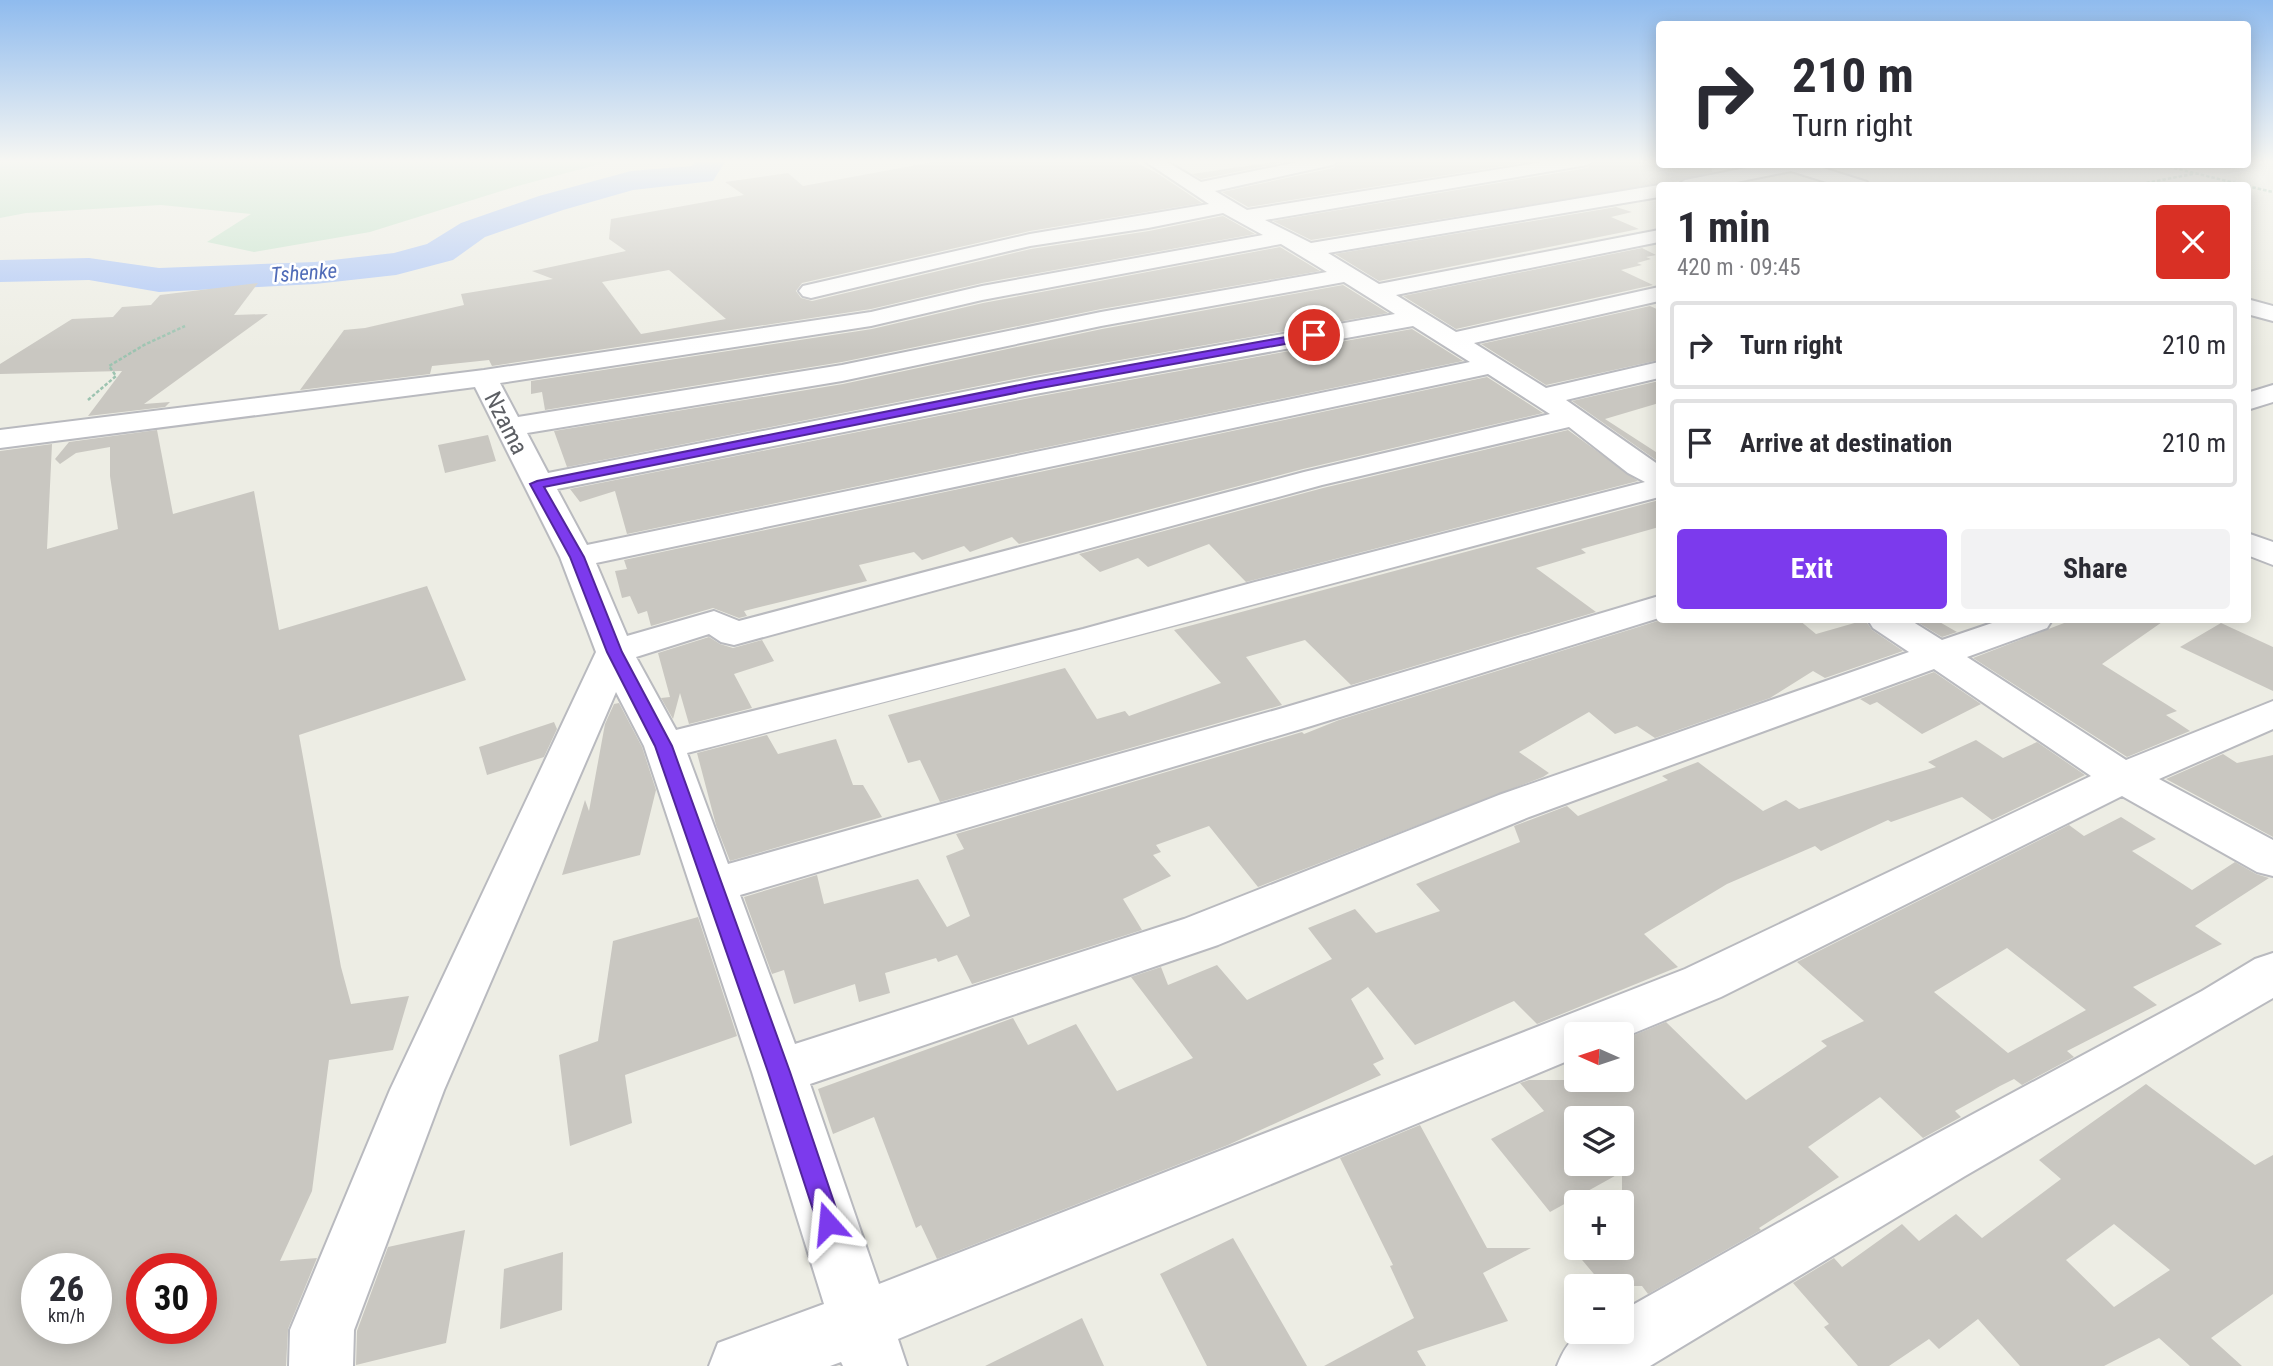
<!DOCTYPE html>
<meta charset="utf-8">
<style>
:root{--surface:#fff;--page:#f2f2f3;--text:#2b2b33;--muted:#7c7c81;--line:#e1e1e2;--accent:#7c3aed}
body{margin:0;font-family:"Roboto Condensed",sans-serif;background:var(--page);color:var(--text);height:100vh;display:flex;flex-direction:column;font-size:26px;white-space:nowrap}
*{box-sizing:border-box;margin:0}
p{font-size:23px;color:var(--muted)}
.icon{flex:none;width:38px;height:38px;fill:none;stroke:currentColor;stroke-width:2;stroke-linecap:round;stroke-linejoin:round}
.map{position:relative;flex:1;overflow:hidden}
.panel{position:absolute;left:1656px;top:182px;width:595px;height:441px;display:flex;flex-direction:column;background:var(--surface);border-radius:7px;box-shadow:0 4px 18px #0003}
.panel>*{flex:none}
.top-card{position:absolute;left:1656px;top:21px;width:595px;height:147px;border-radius:7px;box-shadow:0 4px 18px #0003;background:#fff;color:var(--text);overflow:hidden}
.needle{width:46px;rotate:273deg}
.fabs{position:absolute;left:1564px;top:1022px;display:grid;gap:14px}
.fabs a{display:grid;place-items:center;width:70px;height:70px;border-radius:7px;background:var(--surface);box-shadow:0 4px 18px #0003;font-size:35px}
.speed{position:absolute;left:21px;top:1253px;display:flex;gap:14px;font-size:35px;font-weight:700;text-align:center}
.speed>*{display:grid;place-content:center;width:91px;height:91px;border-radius:50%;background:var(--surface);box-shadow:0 4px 18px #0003;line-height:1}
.speed small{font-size:18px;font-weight:400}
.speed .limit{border:10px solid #d22;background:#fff;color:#111}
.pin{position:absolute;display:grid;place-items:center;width:60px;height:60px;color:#fff;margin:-30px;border:4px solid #fff;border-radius:50%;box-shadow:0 2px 7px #0007}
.me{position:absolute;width:77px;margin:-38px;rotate:342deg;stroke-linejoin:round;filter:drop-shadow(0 0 5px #0008)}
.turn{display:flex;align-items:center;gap:24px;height:147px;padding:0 21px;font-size:32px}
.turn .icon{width:91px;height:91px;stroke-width:2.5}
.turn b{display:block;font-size:49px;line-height:60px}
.round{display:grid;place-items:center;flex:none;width:74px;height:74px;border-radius:7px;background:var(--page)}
.overview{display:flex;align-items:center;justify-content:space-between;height:119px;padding:0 21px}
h1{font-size:42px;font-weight:700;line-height:52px}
.cta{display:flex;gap:14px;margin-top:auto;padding:14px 21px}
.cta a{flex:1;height:80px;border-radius:7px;background:var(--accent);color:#fff;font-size:28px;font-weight:700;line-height:80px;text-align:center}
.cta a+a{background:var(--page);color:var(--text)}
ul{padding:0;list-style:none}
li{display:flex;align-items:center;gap:21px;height:88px;margin:0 14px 10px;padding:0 7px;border:4px solid var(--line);border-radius:7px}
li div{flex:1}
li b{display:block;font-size:26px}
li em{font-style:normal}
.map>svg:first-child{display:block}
.green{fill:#c3e2ca}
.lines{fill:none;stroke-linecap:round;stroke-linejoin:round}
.river{fill:#abc5f7;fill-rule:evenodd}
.building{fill:#c9c7c1;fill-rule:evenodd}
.minor-casing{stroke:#b9babf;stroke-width:4}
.path{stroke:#9cc3b0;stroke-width:2.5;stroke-dasharray:3.5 2;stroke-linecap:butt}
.minor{fill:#fff;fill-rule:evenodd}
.route{fill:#7c3aed;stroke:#51269a;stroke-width:2}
.labels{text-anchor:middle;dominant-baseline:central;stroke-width:5;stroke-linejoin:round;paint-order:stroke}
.far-water-label{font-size:21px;font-style:italic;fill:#506cb8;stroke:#fff}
.street-label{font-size:24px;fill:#5c5e63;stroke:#fff}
</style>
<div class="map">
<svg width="2273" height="1366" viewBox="0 0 2273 1366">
<rect width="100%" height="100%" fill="#edede4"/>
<path class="green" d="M0 160H615L514 187 370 232 254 252 207 242 251 214 161 205 26 213 0 218Z"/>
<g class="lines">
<path class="river" d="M696 160H726L713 181 633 190 563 210 485 237 453 260 396 275 315 284 159 292 89 280 0 282V260L89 258 159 268 315 262 394 253 427 244 461 223 539 196 631 171 692 166Z"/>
</g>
<path class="building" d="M944 160H1132L1160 175 1202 203 1030 231 802 283 796 291 801 298 812 301 1031 249 1149 231 1223 216 1255 234 982 283 871 309 492 366 489 360 432 366 430 374 300 390 344 330 365 328 464 305 461 294 553 279 532 271 626 251 609 239 611 219 744 195 725 182 788 173 803 186ZM669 270 726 319 641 334 602 282Z
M1288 160H1295L1201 179 1192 174Z
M1343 160H1540L1248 207 1222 192 1333 168Z
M1598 160H1659V164H1711L1712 172 1679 181 1311 240 1273 221 1587 168Z
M1616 207 1632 212 1611 217 1639 229 1379 281 1335 254Z
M1280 247 1320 271 1101 309 842 362 545 410 542 392 531 394V381L872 329 983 303Z
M1642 248 1656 255 1646 257 1651 259 1637 263 1642 265 1621 270 1653 285 1456 329 1403 296Z
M258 283 234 315 268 314 144 404 170 402 165 407 88 416 122 371 0 374V364L72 319 113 317 122 307 151 305 160 295Z
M1343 285 1388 313 1035 375 567 467 554 431 843 384 1102 329Z
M1650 306 1659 310V360L1546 385 1481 344Z
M1412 329 1463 361 627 534 615 491 580 502 570 489 1035 397Z
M1487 377 1543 413 1303 469 1019 544 1012 537 970 552 964 546 922 560 914 552 859 565 867 581 744 611 747 616 739 618 713 608 651 626 647 611 638 614 630 596 622 598 615 571 627 569 624 560Z
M1659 381V403L1605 419 1659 454V462L1572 401Z
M157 430 173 514 254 491 279 630 427 586 466 680 299 735 341 967 351 1004 409 996 393 1050 329 1060 312 1191 280 1261 317 1258 288 1329 286 1366H0V451L52 444 47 549 118 529 110 476V447L76 453 60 464 55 459 69 442ZM37 1269H96V1328H37ZM142 1269H201V1328H142Z
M1568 430 1638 481 1246 582 1209 544 1148 567 1138 558 1100 572 1079 554 1323 488Z
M488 435 496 461 445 473 438 445Z
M1659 500V527L1581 549 1586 553 1536 568 1596 612 1351 685 1305 640 1246 657 1282 705 940 802 920 760 908 763 888 715 1065 668 1097 719 1125 711 1129 716 1221 683 1174 630Z
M1661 620H1799L1816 634 1865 620 1872 630 1903 651 1825 678 1813 671 1770 698 1655 738 1637 726 1615 734 1589 712 1519 752 1549 773 1543 777 1258 887 1209 826 1156 845 1161 852 1153 855 1171 876 1123 899 1142 930 972 984 957 955 938 962 936 958 885 973 890 993 859 1002 855 984 794 1004 784 970 772 974 746 903 744 897 817 875 824 904 918 879 947 927 970 916 946 856 964 849 956 834 1302 732 1304 734 1339 720Z
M1914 620H1936L1957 632 1942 637Z
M2072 620H2165L2102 664 2177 711 2166 715 2190 731 2127 757 1973 658Z
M2221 623 2273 647V691L2180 647Z
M709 637 720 644 733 648 762 640 774 661 734 674 752 708 689 724 680 693 673 719 661 698 670 697 658 653Z
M1934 672 1981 704 1922 734 1877 702 1870 705 1860 699Z
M619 703 642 747 656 790 640 855 562 875 585 800 589 811 605 724 614 704Z
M554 722 557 729 544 757 487 775 479 747Z
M767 735 778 754 836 739 853 785H863L882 817 730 861 716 825 697 753Z
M1976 740 2003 758 2037 742 2085 775 1992 820 1962 797 1891 822 1888 820 1821 851 1815 846 1727 884 1644 934 1678 967 1537 1024 1514 1001 1415 1045 1368 987 1351 999 1384 1059 1373 1064 1381 1075 1228 1145 937 1259 921 1225 916 1228 874 1117 833 1134 818 1089 1013 1018 1028 1045 1076 1024 1117 1091 1193 1058 1131 977 1161 967 1168 985 1217 965 1247 1000 1332 959 1308 928 1355 909 1376 933 1440 911 1416 884 1520 842 1514 826 1567 806 1578 816 1668 780 1662 776 1698 762 1763 811 1786 800 1799 809 1936 767 1928 762Z
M2223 754 2237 763 2273 755V837L2166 779Z
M2121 817 2156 839 2132 851 2192 890 2235 862 2256 874 2269 878 2195 926 2222 944 2133 987 2157 1005 2067 1051 2074 1057 2022 1085 2014 1079 2000 1086 1955 1111 1961 1117 1923 1138 1880 1097 1808 1147 1839 1177 1759 1228 1761 1230 1648 1294 1642 1286H1604L1572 1248H1622V1172L1550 1212 1491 1139 1544 1111 1520 1083 1529 1080H1622V1040L1666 1022 1746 1100 1827 1046 1821 1041 1864 1021 1797 962 2069 825 2084 836ZM2007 948 2086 1010 2008 1053 1934 992ZM1577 1118H1622V1164H1577Z
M698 917 737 1036 625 1075 632 1123 570 1146 559 1055 598 1041 613 941Z
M2146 1084 2255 1165 2273 1155V1294L2211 1338 2242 1366H2190L2159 1338 2104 1366H2020L1978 1319 1939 1349 1929 1339 1889 1366H1858L1824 1327 1829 1324 1793 1283 1834 1258 1842 1267 1902 1224 1919 1241 1956 1214 1982 1238 2061 1179 2039 1160ZM2114 1224 2170 1270 2114 1307 2066 1260Z
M1420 1125 1487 1248H1531L1483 1273 1508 1321 1417 1351 1426 1366H1324L1414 1318 1390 1266 1393 1265 1340 1158Z
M465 1230 446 1343 356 1365 357 1331 388 1247Z
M1233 1238 1307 1366H1207L1160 1274Z
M563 1252 562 1310 500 1329 504 1269Z
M1082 1318 1104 1366H985Z"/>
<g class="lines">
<defs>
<path id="minor" d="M1143 160H1164L1201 182 1307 160H1341L1332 165 1215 191 1247 210 1555 160H1596L1587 165 1265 220 1311 243 1659 185 1660 186 1659 197 1328 253 1379 284 1659 230V242L1396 295 1456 332 1659 287V301L1474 343 1546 388 1659 362V378L1566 400 1659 465V497C1335 582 1012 670 687 753L728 864 1283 708 1659 596V618L1311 726 740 895 795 1044 1184 919 1499 795 1909 652 1873 628 1868 620H1910L1942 640 2001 620H2052L2047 628 1967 657 2126 760 2273 701V729L2159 779 2273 840V876L2257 872 2122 796 1721 997 1622 1038V1034H1577V1057L898 1339 907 1366H843L841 1362 830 1366H709L718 1343 824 1304 752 1072 644 746 616 692 444 1090 354 1330 353 1366H289L290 1330 390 1090 596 652 560 557 475 387 0 448V430L484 370 871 312 982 286 1263 235 1223 213 1148 228 1030 246 811 298 803 296 799 291 803 286 1030 234 1209 204ZM1281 244 1327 272 1101 312 842 365 518 417 500 383 871 326 982 300ZM1344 282 1395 314 1035 378 548 473 527 433 842 381 1101 326ZM1413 326 1470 362 587 545 557 489 1035 394ZM1488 374 1550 414 1304 472 739 621 714 611 627 636 596 563ZM1569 427 1628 473 1645 482 1255 582 1083 629 676 730 636 657 709 634 721 642 734 645 1322 485ZM1934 669 2091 776 1685 969 879 1284 810 1084 1218 945 1529 817Z
M1766 164H1810L1867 182 1869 186H1839L1791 171 1717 186H1676L1685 180Z
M2247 299 2273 306V321L2247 314Z
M2273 385V402L2247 410V393Z
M2247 533 2273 542V565L2247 555Z
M2273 953V998L1965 1176 1650 1366H1557C1572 1328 1584 1332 1622 1332V1311L1925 1140 2202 991 2255 959Z"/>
</defs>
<use href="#minor" class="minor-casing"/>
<path class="path" d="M2158 164 2247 186
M2130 186 2193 174
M2247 186 2273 192
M88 400 116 376 109 366 144 345 185 326"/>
<use href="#minor" class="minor"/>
</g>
<linearGradient id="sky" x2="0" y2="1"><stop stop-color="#8fbbee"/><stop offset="0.46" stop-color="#f7f7f3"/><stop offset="1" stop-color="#f7f7f3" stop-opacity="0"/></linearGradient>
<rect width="2273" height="351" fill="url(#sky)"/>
<path class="route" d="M1314 332 1319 335 1318 338 1035 389 544 487 584 557 622 652 672 746 790 1072 841 1223 837 1231 828 1234 820 1231 768 1072 655 746 607 652 570 557 530 484 537 481 1035 382Z"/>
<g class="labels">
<g class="far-water-label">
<text transform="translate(304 273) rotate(-4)">Tshenke</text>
</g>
<g class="street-label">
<text transform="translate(506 423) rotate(63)">Nzama</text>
</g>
</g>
</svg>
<div class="fabs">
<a><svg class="needle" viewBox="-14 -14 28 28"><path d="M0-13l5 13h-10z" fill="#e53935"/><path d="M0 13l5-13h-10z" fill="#7c7c81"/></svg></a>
<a><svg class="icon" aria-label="layers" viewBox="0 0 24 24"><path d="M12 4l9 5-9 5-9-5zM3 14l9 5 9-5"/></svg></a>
<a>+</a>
<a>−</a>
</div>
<div class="speed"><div>26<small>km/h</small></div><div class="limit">30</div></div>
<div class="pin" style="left:1314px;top:335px;background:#d93025"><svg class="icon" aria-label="arrive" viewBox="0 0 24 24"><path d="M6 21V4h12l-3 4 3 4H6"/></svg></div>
<svg class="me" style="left:828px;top:1223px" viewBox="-20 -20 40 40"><path d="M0-17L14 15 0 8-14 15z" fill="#7c3aed" stroke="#fff" stroke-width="4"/></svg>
<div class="top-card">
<div class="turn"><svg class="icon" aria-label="right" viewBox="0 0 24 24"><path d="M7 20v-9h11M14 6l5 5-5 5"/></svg><div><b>210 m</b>Turn right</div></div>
</div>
<section class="panel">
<div class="overview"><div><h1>1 min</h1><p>420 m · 09:45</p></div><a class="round" style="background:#d93025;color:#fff"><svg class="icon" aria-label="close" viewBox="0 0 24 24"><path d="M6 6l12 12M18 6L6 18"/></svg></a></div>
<ul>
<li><svg class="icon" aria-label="right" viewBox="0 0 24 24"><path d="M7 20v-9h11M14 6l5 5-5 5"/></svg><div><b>Turn right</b></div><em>210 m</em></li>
<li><svg class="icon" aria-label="arrive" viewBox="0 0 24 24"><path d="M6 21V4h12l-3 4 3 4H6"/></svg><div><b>Arrive at destination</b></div><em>210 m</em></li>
</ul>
<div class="cta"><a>Exit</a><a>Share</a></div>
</section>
</div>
